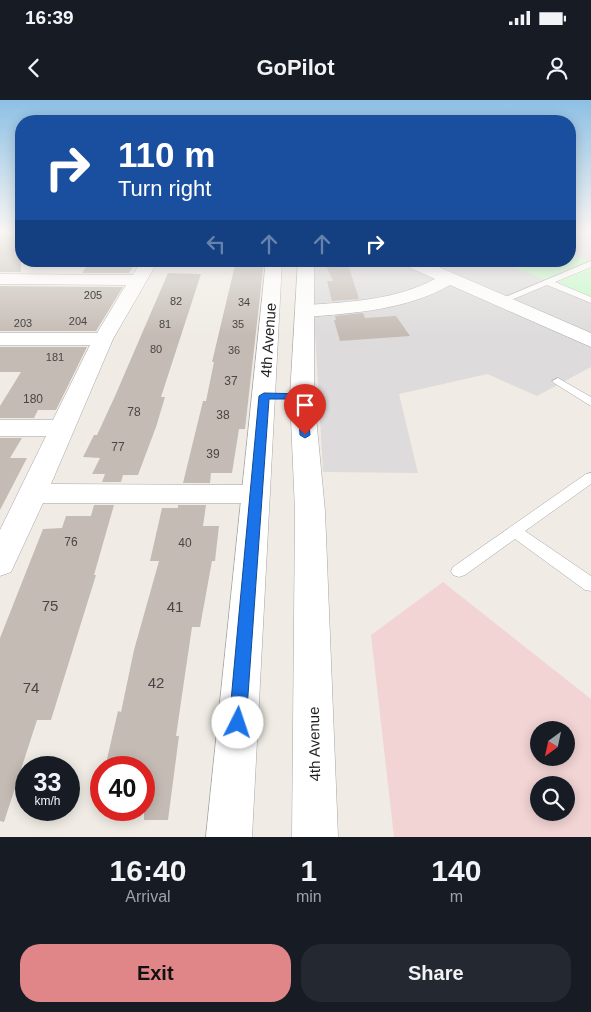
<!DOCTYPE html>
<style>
:root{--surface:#171b24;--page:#242831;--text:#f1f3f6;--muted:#9ea1a6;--accent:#e18688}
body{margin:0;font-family:Helvetica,sans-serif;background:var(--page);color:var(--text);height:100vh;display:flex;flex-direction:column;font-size:19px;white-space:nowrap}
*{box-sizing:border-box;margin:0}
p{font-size:16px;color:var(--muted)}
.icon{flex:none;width:28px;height:28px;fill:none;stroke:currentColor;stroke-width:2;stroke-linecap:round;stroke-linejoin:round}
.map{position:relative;height:737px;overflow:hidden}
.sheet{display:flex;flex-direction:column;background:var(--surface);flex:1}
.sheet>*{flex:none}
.guide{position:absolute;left:15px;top:15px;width:561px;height:152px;border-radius:20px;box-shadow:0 2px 12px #0003;background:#1a4fa0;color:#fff;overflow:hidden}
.needle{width:32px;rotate:213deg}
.fabs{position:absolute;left:530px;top:621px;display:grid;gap:10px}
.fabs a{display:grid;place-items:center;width:45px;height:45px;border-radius:50%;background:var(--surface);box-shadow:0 2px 12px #0003;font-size:25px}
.speed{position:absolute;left:15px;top:656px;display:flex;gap:10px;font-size:25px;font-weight:700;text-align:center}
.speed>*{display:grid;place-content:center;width:65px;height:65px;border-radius:50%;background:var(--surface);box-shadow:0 2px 12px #0003;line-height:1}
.speed small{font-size:12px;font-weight:400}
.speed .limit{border:8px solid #d22;background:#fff;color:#111}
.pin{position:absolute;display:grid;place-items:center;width:42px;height:42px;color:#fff;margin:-51px -21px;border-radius:50% 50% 50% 0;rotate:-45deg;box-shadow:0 0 5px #0007}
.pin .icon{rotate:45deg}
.me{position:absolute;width:55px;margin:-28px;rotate:4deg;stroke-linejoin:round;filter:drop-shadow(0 0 4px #0008)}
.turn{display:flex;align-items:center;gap:18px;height:105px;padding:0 20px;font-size:22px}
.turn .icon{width:65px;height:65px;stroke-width:2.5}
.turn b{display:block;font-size:35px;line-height:42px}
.lanes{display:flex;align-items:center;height:48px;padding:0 20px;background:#0003;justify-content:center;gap:25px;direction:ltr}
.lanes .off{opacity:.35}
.eta{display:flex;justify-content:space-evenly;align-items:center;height:85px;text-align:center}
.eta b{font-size:30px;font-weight:600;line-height:35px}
.primary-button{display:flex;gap:10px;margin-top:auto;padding:10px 20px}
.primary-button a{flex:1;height:58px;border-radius:20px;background:var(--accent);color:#111;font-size:20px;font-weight:600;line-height:58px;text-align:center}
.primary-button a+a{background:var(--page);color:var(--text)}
.status{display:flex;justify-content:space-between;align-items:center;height:35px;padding:0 25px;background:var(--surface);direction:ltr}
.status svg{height:14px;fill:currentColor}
header{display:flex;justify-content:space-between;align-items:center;height:65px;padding:0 20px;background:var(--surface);font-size:22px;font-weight:600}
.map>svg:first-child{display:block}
.residential{fill:#dddbdb}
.commercial{fill:#f1d4d3;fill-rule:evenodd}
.park{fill:#c1fac5}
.building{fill:#c4bbb4}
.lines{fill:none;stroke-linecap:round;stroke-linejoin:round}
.service-casing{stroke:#a6a6a6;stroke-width:1}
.minor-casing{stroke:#a6a6a6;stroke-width:1}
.tertiary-casing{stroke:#a6a6a6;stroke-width:1}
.service{fill:#fff;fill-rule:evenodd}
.minor{fill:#fff;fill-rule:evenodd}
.tertiary{fill:#fff;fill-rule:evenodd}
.route{fill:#1a73e8;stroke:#114b97}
.labels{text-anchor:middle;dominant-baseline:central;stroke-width:4.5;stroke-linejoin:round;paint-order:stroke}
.far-number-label{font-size:11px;fill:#484644}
.number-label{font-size:12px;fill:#484644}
.street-label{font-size:15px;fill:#1f1f1f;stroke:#fff}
.near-number-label{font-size:15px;fill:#484644}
</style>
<div class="status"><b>16:39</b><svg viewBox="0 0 49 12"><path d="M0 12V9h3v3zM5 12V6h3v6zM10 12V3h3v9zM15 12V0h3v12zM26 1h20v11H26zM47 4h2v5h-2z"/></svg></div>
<header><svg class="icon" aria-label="back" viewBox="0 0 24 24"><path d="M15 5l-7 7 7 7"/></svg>GoPilot<svg class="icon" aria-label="person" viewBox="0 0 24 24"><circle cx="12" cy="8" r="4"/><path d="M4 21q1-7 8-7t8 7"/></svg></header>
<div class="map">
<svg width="591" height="737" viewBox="0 0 591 737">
<rect width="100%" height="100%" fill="#f0ece5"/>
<path class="residential" d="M570 132H591V237L415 161H570Z
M311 161H401L591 246V267L537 296 487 274 399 294 418 373 323 372Z"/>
<path class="commercial" d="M443 482 591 599V737H394L371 535ZM539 630H566V658H539ZM539 685H566V712H539Z"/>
<path class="park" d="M570 154 591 161V198L497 161H570Z"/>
<path class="building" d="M0 136H21V172H0Z
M90 161H136L129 173H132H82Z
M236 161H264L245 329H239L232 373H211L210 383H183L203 301H206L214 262H212Z
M324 161H347L359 199 332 201 327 181H333Z
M168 173 201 174 161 297H165L156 327 138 375H123L121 382H102L105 374H92L100 358 83 357 94 335H97L115 296Z
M0 186 123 187 96 231H0Z
M363 213 365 218 396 216 410 236 340 241 334 220H336L335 216Z
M0 247H87L56 310H38L34 318H0V306L21 272H0Z
M0 338H22L10 358H27L0 410Z
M94 405H114L94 475H96L51 620H37L4 722 0 721V538L43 429 62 428 66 416H91Z
M178 405H206L203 426H219L215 461H212L200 527H192L176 636H179L168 720H144V668H105L118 611 121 612 134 550 159 461H150L162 408H178Z"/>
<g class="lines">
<defs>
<path id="service" d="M591 161V167L555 182 591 197V203L547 185 504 203 501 204 496 201Z
M558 278 591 297V306L554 283 552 281Z
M591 373V384L525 431 591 476V491L585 490 515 439 465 475 459 477 453 475 451 471 453 467 586 374Z"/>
<path id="minor" d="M141 161H158L113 239 51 384 256 385 266 387 270 394 266 401 256 403H43L11 472 0 476V430L46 336H0V320H53L90 245H0V233H97L126 185 0 184V174L133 175Z
M402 161H425L591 233V247L450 185C406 210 355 213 306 217L299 215 296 211 299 207 306 205C350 202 395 200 435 179L404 165Z"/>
<path id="tertiary" d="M266 161H282L252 737H206Z
M298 161H314V296L325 411 338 737H292L295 411 290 296Z"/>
</defs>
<use href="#service" class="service-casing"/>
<use href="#minor" class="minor-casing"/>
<use href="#tertiary" class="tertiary-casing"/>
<use href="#service" class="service"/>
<use href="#minor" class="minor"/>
<use href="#tertiary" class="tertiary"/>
</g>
<linearGradient id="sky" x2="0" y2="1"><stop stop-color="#8dc0e4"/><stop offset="0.56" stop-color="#f8f6f3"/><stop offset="1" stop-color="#f8f6f3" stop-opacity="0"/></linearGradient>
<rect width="591" height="235" fill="url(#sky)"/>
<path class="route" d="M264 293 306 294 310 335 305 338 300 335 298 299H269L246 623 244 628 238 630 232 628 229 623 259 296Z"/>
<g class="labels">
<g class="far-number-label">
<text x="93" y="195">205</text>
<text x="176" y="201">82</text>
<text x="244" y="202">34</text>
<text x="78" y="221">204</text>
<text x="23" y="223">203</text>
<text x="165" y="224">81</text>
<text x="238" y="224">35</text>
<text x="156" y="249">80</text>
<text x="234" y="250">36</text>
<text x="55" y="257">181</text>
</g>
<g class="number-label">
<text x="231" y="281">37</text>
<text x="33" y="299">180</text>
<text x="134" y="312">78</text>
<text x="223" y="315">38</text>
<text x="118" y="347">77</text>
<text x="213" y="354">39</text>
<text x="71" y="442">76</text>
<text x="185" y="443">40</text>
</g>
<g class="street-label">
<text transform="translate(268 240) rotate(-86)">4th Avenue</text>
<text transform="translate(314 644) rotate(-91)">4th Avenue</text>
</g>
<g class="near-number-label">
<text x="50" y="505">75</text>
<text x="175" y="506">41</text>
<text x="156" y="582">42</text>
<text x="31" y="587">74</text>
</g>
</g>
</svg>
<div class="fabs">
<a><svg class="needle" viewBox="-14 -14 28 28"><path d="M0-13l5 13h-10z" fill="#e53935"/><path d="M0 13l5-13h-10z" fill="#9ea1a6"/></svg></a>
<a><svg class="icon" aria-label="search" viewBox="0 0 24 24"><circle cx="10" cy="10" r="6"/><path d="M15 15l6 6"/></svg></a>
</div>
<div class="speed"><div>33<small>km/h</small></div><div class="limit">40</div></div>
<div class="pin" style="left:305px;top:335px;background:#d93025"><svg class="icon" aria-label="arrive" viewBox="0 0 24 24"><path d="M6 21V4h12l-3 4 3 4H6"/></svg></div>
<svg class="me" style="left:238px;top:623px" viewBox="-20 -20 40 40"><circle r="19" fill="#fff"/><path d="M0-13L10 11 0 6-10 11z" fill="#1a73e8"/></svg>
<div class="guide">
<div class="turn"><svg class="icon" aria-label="right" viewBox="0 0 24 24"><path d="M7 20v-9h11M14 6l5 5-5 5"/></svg><div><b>110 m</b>Turn right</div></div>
<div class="lanes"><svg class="icon off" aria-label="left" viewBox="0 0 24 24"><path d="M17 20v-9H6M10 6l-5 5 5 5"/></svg><svg class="icon off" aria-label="ahead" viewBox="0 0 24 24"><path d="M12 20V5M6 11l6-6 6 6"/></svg><svg class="icon off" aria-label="ahead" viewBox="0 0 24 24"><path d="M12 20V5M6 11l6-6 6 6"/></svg><svg class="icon" aria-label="right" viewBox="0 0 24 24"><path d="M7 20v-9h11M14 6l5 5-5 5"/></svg></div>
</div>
</div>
<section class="sheet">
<div class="eta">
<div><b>16:40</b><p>Arrival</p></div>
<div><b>1</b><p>min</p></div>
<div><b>140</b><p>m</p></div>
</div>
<div class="primary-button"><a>Exit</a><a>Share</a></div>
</section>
